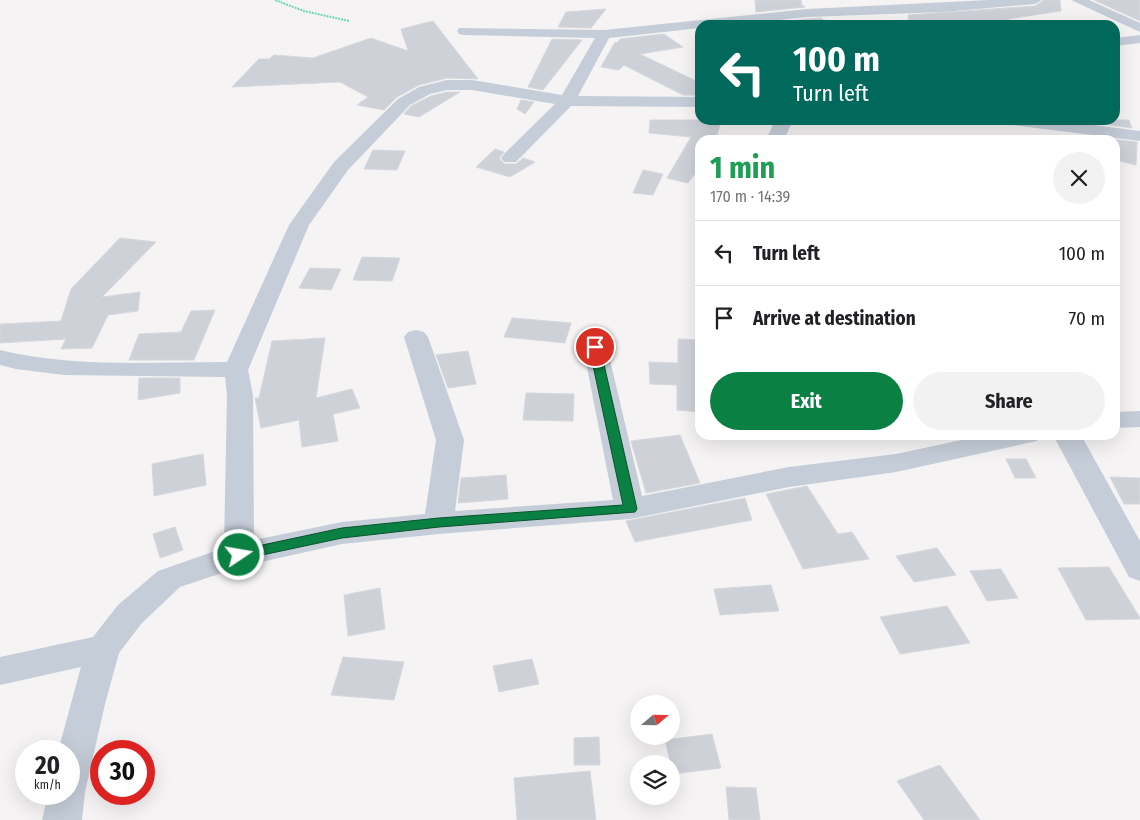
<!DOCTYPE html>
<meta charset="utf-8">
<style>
:root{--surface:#fff;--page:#f2f2f2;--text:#202124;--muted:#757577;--line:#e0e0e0;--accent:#0b8043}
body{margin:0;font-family:"Fira Sans Condensed",sans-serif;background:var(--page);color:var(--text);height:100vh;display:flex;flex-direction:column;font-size:19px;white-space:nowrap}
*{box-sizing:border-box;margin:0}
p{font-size:16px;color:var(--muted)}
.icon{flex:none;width:28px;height:28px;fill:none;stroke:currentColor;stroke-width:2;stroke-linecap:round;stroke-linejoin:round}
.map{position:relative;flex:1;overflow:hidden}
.side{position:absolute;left:695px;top:135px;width:425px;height:305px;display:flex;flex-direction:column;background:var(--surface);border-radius:15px;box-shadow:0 5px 20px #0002}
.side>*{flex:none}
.guide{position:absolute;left:695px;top:20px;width:425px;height:105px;border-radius:15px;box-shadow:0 5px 20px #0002;background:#00695c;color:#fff;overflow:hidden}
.needle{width:32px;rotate:70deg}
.controls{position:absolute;left:630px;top:695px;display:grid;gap:10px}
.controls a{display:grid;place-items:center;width:50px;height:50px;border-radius:50%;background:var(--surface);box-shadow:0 5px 20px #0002;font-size:25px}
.speed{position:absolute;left:15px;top:740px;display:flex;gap:10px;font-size:25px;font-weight:700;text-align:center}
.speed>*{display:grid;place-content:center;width:65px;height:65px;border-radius:50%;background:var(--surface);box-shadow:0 5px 20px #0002;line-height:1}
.speed small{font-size:12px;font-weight:400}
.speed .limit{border:8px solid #d22;background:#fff;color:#111}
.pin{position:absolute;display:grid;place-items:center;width:42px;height:42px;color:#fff;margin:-21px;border:2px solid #fff;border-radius:50%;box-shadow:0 1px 5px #0007}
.me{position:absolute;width:55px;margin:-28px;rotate:78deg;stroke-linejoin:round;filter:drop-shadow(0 0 4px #0008)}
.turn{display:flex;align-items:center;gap:18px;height:105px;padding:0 15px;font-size:22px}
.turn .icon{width:65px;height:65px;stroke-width:2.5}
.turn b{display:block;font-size:35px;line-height:42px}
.round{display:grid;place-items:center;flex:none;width:52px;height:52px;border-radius:26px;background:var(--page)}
.overview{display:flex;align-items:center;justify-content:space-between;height:85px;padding:0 15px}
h1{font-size:30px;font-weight:700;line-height:38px;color:#1e9e55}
.primary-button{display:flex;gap:10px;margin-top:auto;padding:10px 15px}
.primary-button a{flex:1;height:58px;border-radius:30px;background:var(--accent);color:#fff;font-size:20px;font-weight:700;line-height:58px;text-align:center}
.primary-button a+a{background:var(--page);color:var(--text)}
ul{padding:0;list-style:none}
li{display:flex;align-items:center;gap:15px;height:65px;padding:0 15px;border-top:1px solid var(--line)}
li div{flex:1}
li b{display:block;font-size:19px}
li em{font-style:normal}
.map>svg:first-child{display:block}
.building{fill:#ced1d8;stroke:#d6d8de}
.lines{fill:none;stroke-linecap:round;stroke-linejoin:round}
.path{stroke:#72d8af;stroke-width:2;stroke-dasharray:2 1;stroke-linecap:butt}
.minor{fill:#c5cdd8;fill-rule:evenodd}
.route{fill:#0b8043;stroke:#07532c}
</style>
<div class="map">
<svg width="1140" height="820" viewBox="0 0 1140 820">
<rect width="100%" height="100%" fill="#f5f3f3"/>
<path class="building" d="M755 0H801L802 5 805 7 756 12Z
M1044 0H1060L1061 11 1008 19 1021 25H909L908 15 1035 6Z
M1094 0H1140V21Z
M606 9 591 28 558 27 566 12Z
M821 18 830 25H757L807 19Z
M433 21 478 79 447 78 419 85 397 97 384 110 357 105 368 97 340 82 232 87 259 59H269L274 55 313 58 371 38 408 51 401 29Z
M664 34 683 47 640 54 700 83V95H683L624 65 619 70 601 67 615 42 617 43 620 39Z
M552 39 582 40 543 90 528 87Z
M447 92H460L419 117 404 114 411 106 431 96Z
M521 100 534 102 525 114 517 109Z
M650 120H721L716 140 700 138V167L688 183 667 178 691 137 649 133Z
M1095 120H1129L1132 128 1096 123Z
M1100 138 1137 142 1136 165 1115 160V140H1100Z
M495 149 504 152 499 158 504 164H516L523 158 535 162 510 177 476 167Z
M373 150 405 151 397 170 364 169Z
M643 170 663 174 653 195 633 193Z
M120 238 156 242 102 297 140 292 138 311 108 315 92 348 61 349 66 339 0 343V324L61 321 71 289Z
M362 257 400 258 392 281 353 280Z
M310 268 341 269 331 290 299 288Z
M215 310 194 360H129L139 334 181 332 191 311Z
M512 318 571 323 565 343 504 337Z
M325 338 316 398 352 389 360 408 333 414 338 441 302 447 299 420 261 428 255 398H259L272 341Z
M678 339 700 340V412L677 410V385L650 384 649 362 678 363Z
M468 351 476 384 448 388 436 355Z
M139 378H180V393L138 400Z
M526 393 574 394 573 421 523 420Z
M680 435 700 483 646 493 631 441Z
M203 454 206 485 154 496 152 464Z
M1006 459H1026L1036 478H1015Z
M506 475 508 499 458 503 461 478Z
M1110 477 1140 478V504H1124Z
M807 486 838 534 852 532 869 559 803 569 766 494Z
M745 498 752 520 635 542 626 521Z
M175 527 183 550 160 558 153 534Z
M937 548 956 575 914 582 896 556Z
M1109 567 1140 618V619L1086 620 1058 568Z
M1001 569 1018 598 987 601 970 571Z
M771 585 779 611 720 615 714 589Z
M380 588 385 629 348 636 344 595Z
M947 606 970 643 900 654 880 617Z
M343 657 404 662 394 700 331 695Z
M532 659 539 684 499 692 493 666Z
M712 734 721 768 673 774 665 740Z
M599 737 600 765H574V738Z
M940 765 980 820H924L897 781Z
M590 771 596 820H517L514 778Z
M726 787 756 788 760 820H729Z"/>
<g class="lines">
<path class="path" d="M275 0 304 11 349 21"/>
<path class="minor" d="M989 0H1042L1035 4 942 12 807 17 731 25H700V28L609 38 578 96 700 97V107L571 106 516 162H504L501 158 504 154 555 104 472 90H447L430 94 410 105 348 170 309 225 248 370 253 395 254 540 342 522 425 514 436 440 404 337 408 332 416 330 424 332 428 337 464 440 455 511 613 500 583 347 586 342 595 340 604 342 607 347 642 496 789 467 896 454 985 435H1041L1037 441 896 472 789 487 630 519 439 534 342 544 243 566 180 587 142 623 119 653 105 704 85 792 82 820H42L48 794H69V751H58L81 667 0 685V657L93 637 118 605 158 571 224 548 227 395 225 377 64 375 16 369 0 365V350C73 368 152 362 227 362L289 225 334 162 398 99 419 87 447 80H472L562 95 595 38 464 35 459 34 457 31 459 28 604 30 807 9Z
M1071 0H1089L1140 23V32Z
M1140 35V43L1115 46V38Z
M775 120H793L784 140H766Z
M1004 120H1054L1140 131V141L1013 125 1007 124Z
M1140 411V427L1115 428V412Z
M1053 435H1081L1140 541V581L1129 577Z"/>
</g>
<path class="route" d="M595 344 600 347 637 509 635 512 439 527 342 538 239 560 235 559 233 555 239 550 342 528 439 518 623 505 589 347Z"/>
</svg>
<div class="controls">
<a><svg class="needle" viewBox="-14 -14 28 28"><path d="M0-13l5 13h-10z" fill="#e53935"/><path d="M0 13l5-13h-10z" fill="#757577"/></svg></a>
<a><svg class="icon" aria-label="layers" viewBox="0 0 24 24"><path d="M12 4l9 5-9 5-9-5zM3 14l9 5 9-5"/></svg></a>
</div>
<div class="speed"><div>20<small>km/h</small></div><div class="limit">30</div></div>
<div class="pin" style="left:595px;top:347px;background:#d93025"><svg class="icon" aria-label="arrive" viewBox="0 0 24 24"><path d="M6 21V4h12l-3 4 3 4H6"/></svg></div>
<svg class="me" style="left:239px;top:555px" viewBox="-20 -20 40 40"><circle r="17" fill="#0b8043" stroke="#fff" stroke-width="3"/><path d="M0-11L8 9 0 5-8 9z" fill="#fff"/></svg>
<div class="guide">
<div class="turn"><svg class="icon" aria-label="left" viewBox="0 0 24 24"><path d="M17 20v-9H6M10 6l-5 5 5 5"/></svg><div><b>100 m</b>Turn left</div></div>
</div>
<section class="side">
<div class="overview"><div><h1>1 min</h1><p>170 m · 14:39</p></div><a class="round"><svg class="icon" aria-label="close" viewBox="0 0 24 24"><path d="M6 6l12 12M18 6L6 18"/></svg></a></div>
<ul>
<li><svg class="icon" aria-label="left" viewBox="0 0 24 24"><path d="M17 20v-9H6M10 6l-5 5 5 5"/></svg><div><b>Turn left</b></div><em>100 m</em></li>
<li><svg class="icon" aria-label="arrive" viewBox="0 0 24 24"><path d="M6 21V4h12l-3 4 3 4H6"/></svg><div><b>Arrive at destination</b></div><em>70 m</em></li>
</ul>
<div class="primary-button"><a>Exit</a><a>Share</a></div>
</section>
</div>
